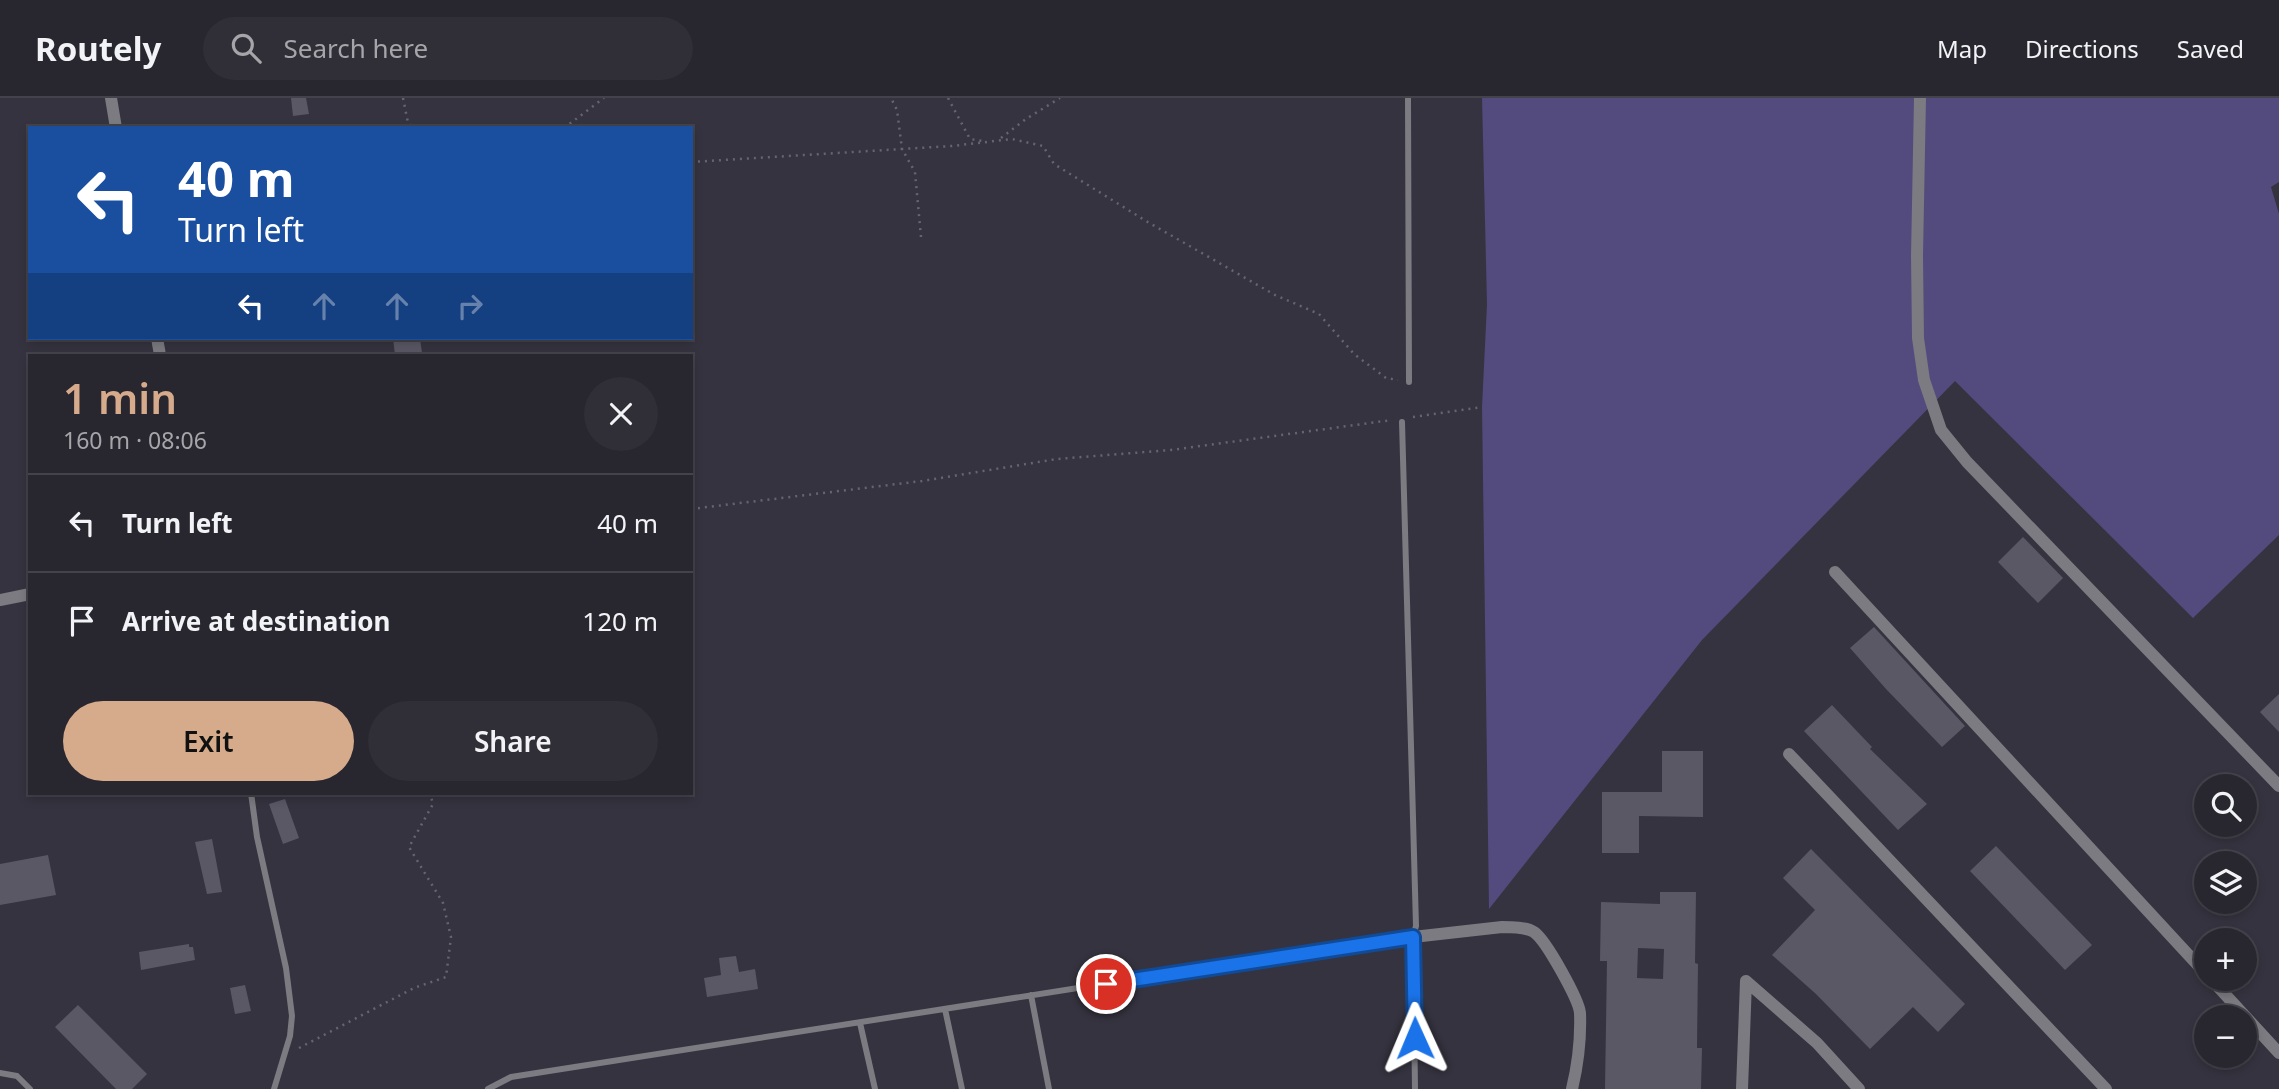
<!DOCTYPE html>
<meta charset="utf-8">
<style>
:root{--surface:#28262f;--page:#302e37;--text:#f1f3f6;--muted:#a5a5aa;--line:#44434b;--accent:#d6ab8b}
body{margin:0;font-family:"Noto Sans",sans-serif;background:var(--page);color:var(--text);height:100vh;display:flex;flex-direction:column;font-size:26px;white-space:nowrap}
*{box-sizing:border-box;margin:0}
p{font-size:23px;color:var(--muted)}
.icon{flex:none;width:38px;height:38px;fill:none;stroke:currentColor;stroke-width:2;stroke-linecap:round;stroke-linejoin:round}
.map{position:relative;flex:1;overflow:hidden}
.details{position:absolute;left:28px;top:256px;width:665px;height:441px;display:flex;flex-direction:column;background:var(--surface);border-radius:0px;box-shadow:0 4px 10px #0003,0 0 0 2px var(--line)}
.details>*{flex:none}
.hud{position:absolute;left:28px;top:28px;width:665px;height:214px;border-radius:0px;box-shadow:0 4px 10px #0003,0 0 0 2px var(--line);background:#1a4fa0;color:#fff;overflow:hidden}
.controls{position:absolute;left:2194px;top:676px;display:grid;gap:14px}
.controls a{display:grid;place-items:center;width:63px;height:63px;border-radius:50%;background:var(--surface);box-shadow:0 4px 10px #0003,0 0 0 2px var(--line);font-size:35px}
.pin{position:absolute;display:grid;place-items:center;width:60px;height:60px;color:#fff;margin:-30px;border:4px solid #fff;border-radius:50%;box-shadow:0 2px 7px #0007}
.me{position:absolute;width:77px;margin:-38px;rotate:359deg;stroke-linejoin:round;filter:drop-shadow(0 0 5px #0008)}
.turn{display:flex;align-items:center;gap:24px;height:147px;padding:0 35px;font-size:32px}
.turn .icon{width:91px;height:91px;stroke-width:2.5}
.turn b{display:block;font-size:49px;line-height:60px}
.lanes{display:flex;align-items:center;height:66px;padding:0 35px;background:#0003;justify-content:center;gap:35px;direction:ltr}
.lanes .off{opacity:.35}
.round{display:grid;place-items:center;flex:none;width:74px;height:74px;border-radius:37px;background:var(--page)}
.overview{display:flex;align-items:center;justify-content:space-between;height:119px;padding:0 35px}
h1{font-size:42px;font-weight:600;line-height:52px;color:var(--accent)}
.action{display:flex;gap:14px;margin-top:auto;padding:14px 35px}
.action a{flex:1;height:80px;border-radius:42px;background:var(--accent);color:#111;font-size:28px;font-weight:600;line-height:80px;text-align:center}
.action a+a{background:var(--page);color:var(--text)}
ul{padding:0;list-style:none}
li{display:flex;align-items:center;gap:21px;height:98px;padding:0 35px;border-top:2px solid var(--line)}
li div{flex:1}
li b{display:block;font-size:26px}
li em{font-style:normal}
header{display:flex;align-items:center;gap:42px;box-sizing:border-box;height:98px;padding:0 35px;background:var(--surface);border-bottom:2px solid var(--line)}
header strong{font-size:33px}
nav{display:flex;gap:38px;margin-inline-start:auto;font-size:24px}
.search{width:490px;height:63px;background:var(--page);display:flex;align-items:center;gap:18px;box-sizing:border-box;padding:0 24px;border-radius:38px;color:var(--muted);font-size:26px}
.map>svg:first-child{display:block}
.green{fill:#534a7d}
.building{fill:#5a5865;fill-rule:evenodd}
.lines{fill:none;stroke-linecap:round;stroke-linejoin:round}
.path{stroke:#66656f;stroke-width:2.5;stroke-dasharray:2 5;stroke-linecap:butt}
.service{stroke:#7b7b81;stroke-width:6}
.minor{stroke:#7b7b81;stroke-width:12}
.route-casing{stroke:#114b97;stroke-width:18}
.route{stroke:#1a73e8;stroke-width:12}
</style>
<header>
<strong>Routely</strong>
<div class="search"><svg class="icon" aria-label="search" viewBox="0 0 24 24"><circle cx="10" cy="10" r="6"/><path d="M15 15l6 6"/></svg>Search here</div>
<nav><a>Map</a><a>Directions</a><a>Saved</a></nav>
</header>
<div class="map">
<svg width="2279" height="991" viewBox="0 0 2279 991">
<rect width="100%" height="100%" fill="#35333f"/>
<path class="green" d="M1482 0H2279V84L2271 89 2279 116V437L2193 520 1955 283 1702 542 1489 811 1482 309 1487 206Z"/>
<path class="building" d="M291 0H306L309 16 293 18Z
M393 240H420L422 255 395 257Z
M2023 439 2063 480 2038 505 1998 464Z
M1874 529 1965 628 1942 649 1886 591 1850 550Z
M2279 596V634L2260 614Z
M1832 607 1872 649 1870 651 1927 706 1898 732 1804 633Z
M1662 653H1703V719L1639 718V755H1602V694H1662Z
M285 701 299 740 283 746 269 706Z
M212 741 222 794 207 796 195 744Z
M1996 748 2092 847 2065 872 1970 773Z
M1811 751 1965 906 1938 934 1913 909 1870 951 1816 896 1772 857 1815 812 1783 780Z
M48 757 56 797 0 807V766Z
M1660 794H1696L1695 865 1698 866 1697 950H1702L1701 991H1605L1607 863H1600L1601 804 1660 806ZM1638 850 1664 851 1663 881 1637 880Z
M189 846V849H193L195 862 141 872 139 854Z
M736 858 739 874 755 871 758 891 707 899 704 880 721 877 719 860Z
M245 887 251 913 235 916 230 890Z
M78 907 147 976 132 991H116L55 929Z"/>
<g class="lines">
<path class="path" d="M403 0 408 25 415 30
M948 0 970 41 983 43
M564 30 604 0
M1001 40 1026 21 1060 0
M691 64 902 51 897 12 891 0
M921 139 915 74 902 51 952 48 1012 41 1043 48 1054 66 1146 123 1275 197 1319 216 1354 256 1386 280 1398 282
M1413 319 1482 309
M691 411 922 383 1057 361 1171 352 1392 322
M299 950 414 890 446 879 451 839 443 805 409 749 433 706 430 695"/>
<path class="service" d="M1408 0 1409 284
M1402 324 1416 828 1413 839 1415 991
M251 695 257 739 286 870 292 918 290 938 274 991
M1031 897 1049 991
M945 911 962 991
M860 925 875 991
M0 975 17 978 30 991
M488 991 511 979 1256 862 1413 839"/>
<path class="minor" d="M111 0 116 30
M1920 0 1917 158 1918 240 1924 282 1941 332 1967 364 2279 688
M157 240 160 257
M1835 474 2207 877
M0 502 30 496
M1789 656 2106 991
M1413 839 1502 829C1512 829 1526 829 1534 834 1546 842 1579 902 1580 915 1581 941 1578 966 1572 991
M2210 880 2279 955
M1746 883 1817 945 1859 991
M1742 991 1746 883"/>
</g>
<g class="lines">
<defs>
<path id="route" d="M1106 886 1413 839 1415 940"/>
</defs>
<use href="#route" class="route-casing"/>
<use href="#route" class="route"/>
</g>
</svg>
<div class="controls">
<a><svg class="icon" aria-label="search" viewBox="0 0 24 24"><circle cx="10" cy="10" r="6"/><path d="M15 15l6 6"/></svg></a>
<a><svg class="icon" aria-label="layers" viewBox="0 0 24 24"><path d="M12 4l9 5-9 5-9-5zM3 14l9 5 9-5"/></svg></a>
<a>+</a>
<a>−</a>
</div>
<div class="pin" style="left:1106px;top:886px;background:#d93025"><svg class="icon" aria-label="arrive" viewBox="0 0 24 24"><path d="M6 21V4h12l-3 4 3 4H6"/></svg></div>
<svg class="me" style="left:1415px;top:940px" viewBox="-20 -20 40 40"><path d="M0-17L14 15 0 8-14 15z" fill="#1a73e8" stroke="#fff" stroke-width="4"/></svg>
<div class="hud">
<div class="turn"><svg class="icon" aria-label="left" viewBox="0 0 24 24"><path d="M17 20v-9H6M10 6l-5 5 5 5"/></svg><div><b>40 m</b>Turn left</div></div>
<div class="lanes"><svg class="icon" aria-label="left" viewBox="0 0 24 24"><path d="M17 20v-9H6M10 6l-5 5 5 5"/></svg><svg class="icon off" aria-label="ahead" viewBox="0 0 24 24"><path d="M12 20V5M6 11l6-6 6 6"/></svg><svg class="icon off" aria-label="ahead" viewBox="0 0 24 24"><path d="M12 20V5M6 11l6-6 6 6"/></svg><svg class="icon off" aria-label="right" viewBox="0 0 24 24"><path d="M7 20v-9h11M14 6l5 5-5 5"/></svg></div>
</div>
<section class="details">
<div class="overview"><div><h1>1 min</h1><p>160 m · 08:06</p></div><a class="round"><svg class="icon" aria-label="close" viewBox="0 0 24 24"><path d="M6 6l12 12M18 6L6 18"/></svg></a></div>
<ul>
<li><svg class="icon" aria-label="left" viewBox="0 0 24 24"><path d="M17 20v-9H6M10 6l-5 5 5 5"/></svg><div><b>Turn left</b></div><em>40 m</em></li>
<li><svg class="icon" aria-label="arrive" viewBox="0 0 24 24"><path d="M6 21V4h12l-3 4 3 4H6"/></svg><div><b>Arrive at destination</b></div><em>120 m</em></li>
</ul>
<div class="action"><a>Exit</a><a>Share</a></div>
</section>
</div>
